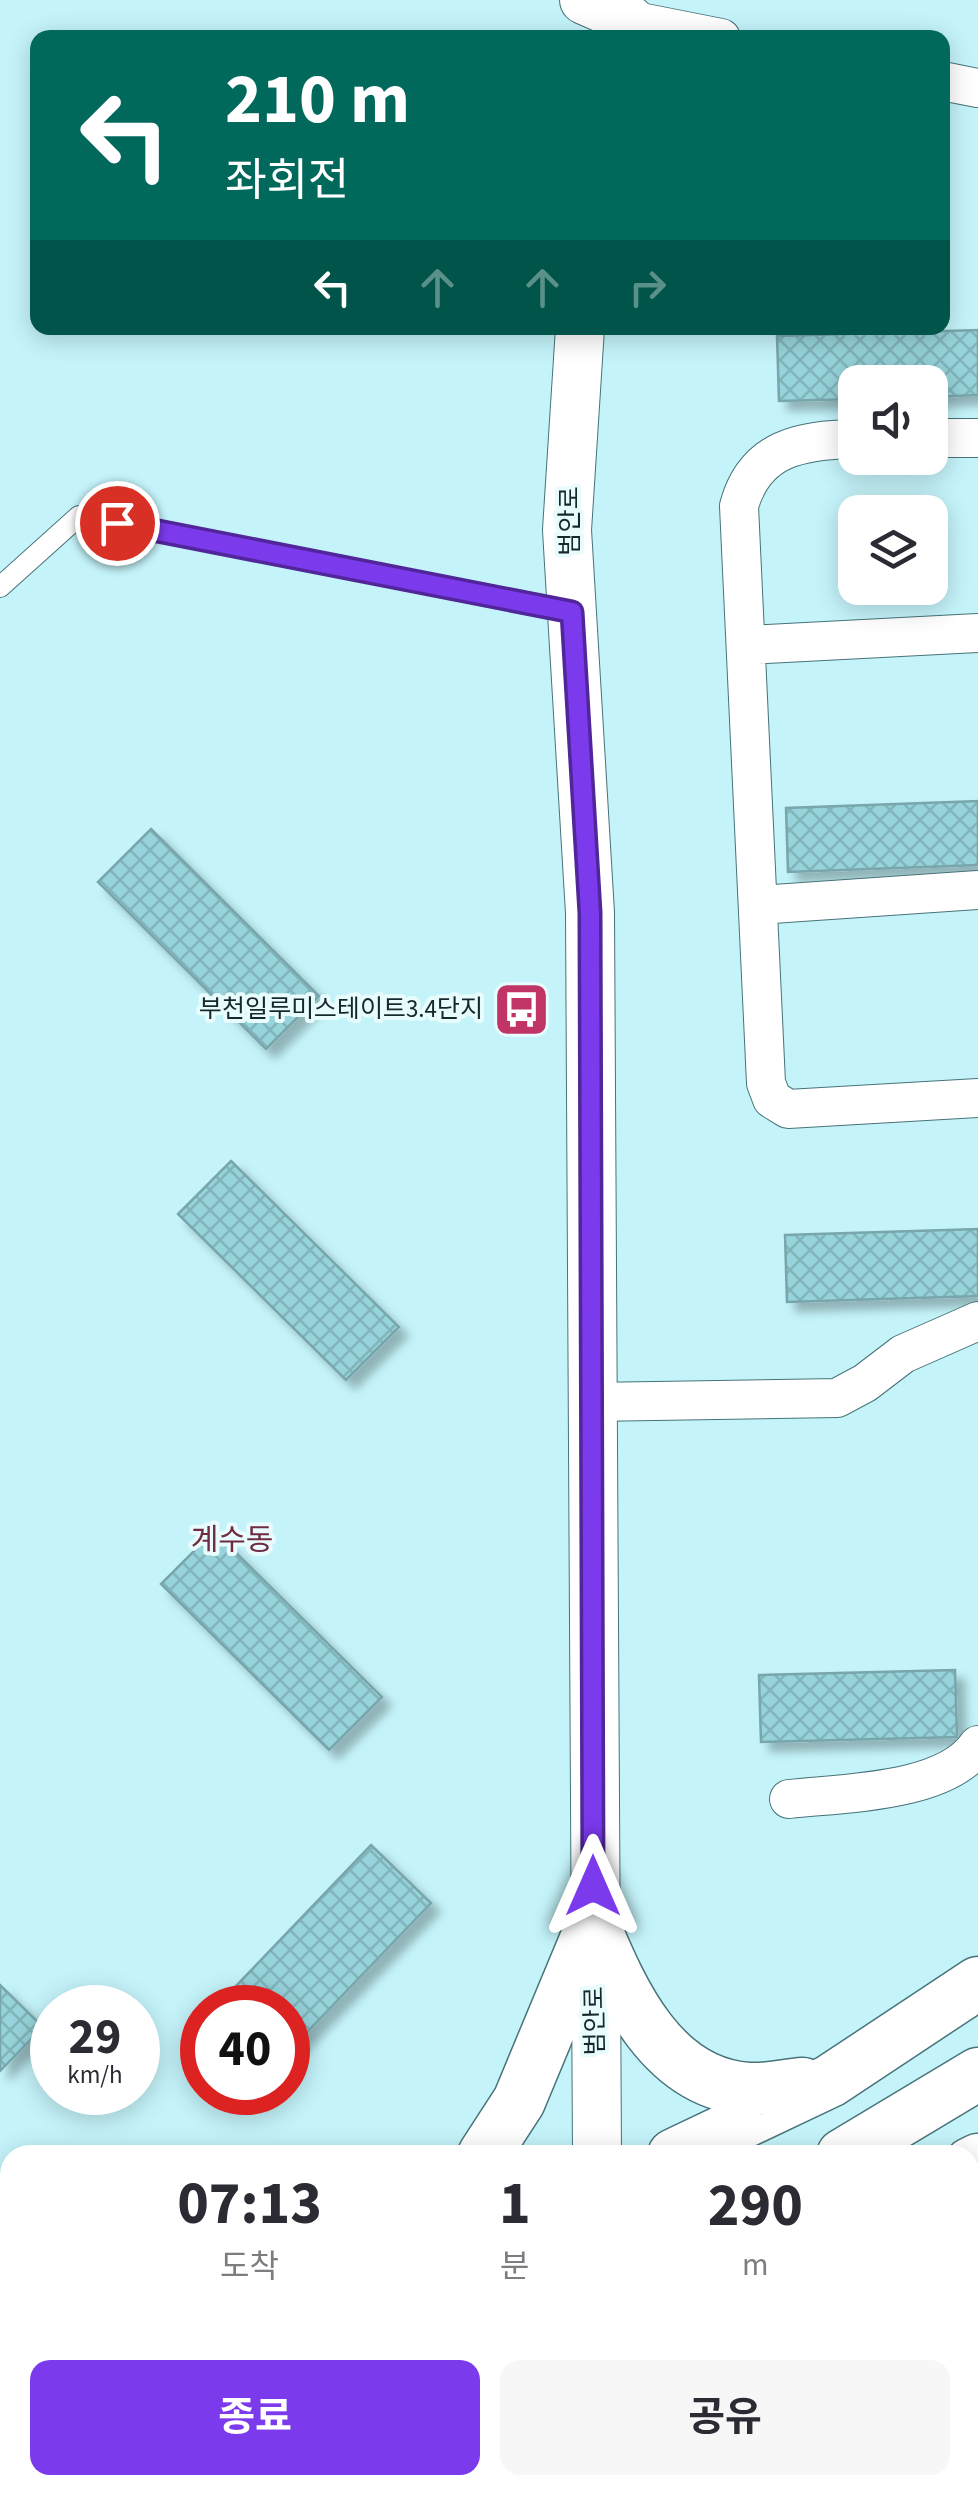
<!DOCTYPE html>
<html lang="ko">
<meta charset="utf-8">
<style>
:root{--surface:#fff;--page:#f7f7f7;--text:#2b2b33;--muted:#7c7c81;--accent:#7c3aed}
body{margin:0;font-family:"Source Sans 3","Noto Sans KR",sans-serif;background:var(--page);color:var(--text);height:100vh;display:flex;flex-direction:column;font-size:38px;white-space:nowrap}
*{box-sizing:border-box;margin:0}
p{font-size:32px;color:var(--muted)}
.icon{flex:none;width:55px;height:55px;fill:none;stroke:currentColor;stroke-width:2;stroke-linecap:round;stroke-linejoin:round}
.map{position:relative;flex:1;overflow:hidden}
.drawer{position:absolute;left:0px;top:2145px;width:980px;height:350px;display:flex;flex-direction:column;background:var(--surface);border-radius:30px 30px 0 0;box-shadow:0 5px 25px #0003}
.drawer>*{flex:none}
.banner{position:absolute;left:30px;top:30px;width:920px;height:305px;border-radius:20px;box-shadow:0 5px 25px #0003;background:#00695c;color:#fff;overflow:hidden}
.fabs{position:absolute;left:838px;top:365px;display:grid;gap:20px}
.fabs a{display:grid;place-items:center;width:110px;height:110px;border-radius:20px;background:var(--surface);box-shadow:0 5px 25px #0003;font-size:50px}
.speed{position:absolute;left:30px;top:1985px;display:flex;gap:20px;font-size:50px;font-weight:700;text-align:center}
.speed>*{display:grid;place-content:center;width:130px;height:130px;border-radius:50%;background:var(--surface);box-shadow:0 5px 25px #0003;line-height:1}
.speed small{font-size:25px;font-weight:400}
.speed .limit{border:15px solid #d22;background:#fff;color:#111}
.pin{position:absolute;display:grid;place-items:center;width:85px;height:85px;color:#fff;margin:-42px;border:5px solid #fff;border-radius:50%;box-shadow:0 2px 10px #0007}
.me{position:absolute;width:110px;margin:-55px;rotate:0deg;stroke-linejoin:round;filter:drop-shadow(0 0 8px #0008)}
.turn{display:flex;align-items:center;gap:35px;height:210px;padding:0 30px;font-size:45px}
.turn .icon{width:130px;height:130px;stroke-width:2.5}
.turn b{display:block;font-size:70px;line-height:85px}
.lanes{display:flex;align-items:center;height:95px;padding:0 30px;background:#0003;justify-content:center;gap:50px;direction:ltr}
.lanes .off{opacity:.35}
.eta{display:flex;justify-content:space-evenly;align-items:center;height:170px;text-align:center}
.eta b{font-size:60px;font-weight:700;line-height:70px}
.cta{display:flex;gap:20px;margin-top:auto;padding:20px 30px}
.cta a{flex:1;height:115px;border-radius:20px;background:var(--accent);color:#fff;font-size:40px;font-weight:700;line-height:115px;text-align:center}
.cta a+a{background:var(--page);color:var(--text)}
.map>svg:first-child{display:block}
.building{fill:url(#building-cross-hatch);stroke:#78a6ac;stroke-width:2.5;filter:url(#shadow)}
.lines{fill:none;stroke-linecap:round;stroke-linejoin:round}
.service-casing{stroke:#477379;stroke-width:22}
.minor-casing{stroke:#477379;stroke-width:40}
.tertiary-casing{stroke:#477379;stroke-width:50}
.secondary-casing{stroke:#477379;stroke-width:55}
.service{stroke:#fff;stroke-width:20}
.minor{stroke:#fff;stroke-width:38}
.tertiary{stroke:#fff;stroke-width:48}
.secondary{stroke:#fff;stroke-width:52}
.route-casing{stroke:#51269a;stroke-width:25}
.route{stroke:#7c3aed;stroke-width:18}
.labels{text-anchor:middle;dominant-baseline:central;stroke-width:8;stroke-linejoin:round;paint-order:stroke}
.street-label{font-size:25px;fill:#16282b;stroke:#e8fbfd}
.poi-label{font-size:25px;fill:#16282b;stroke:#e8fbfd;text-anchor:end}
.quarter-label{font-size:30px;fill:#702b40;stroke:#e8fbfd}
</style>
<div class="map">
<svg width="978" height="2495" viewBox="0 0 978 2495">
<defs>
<pattern id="building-cross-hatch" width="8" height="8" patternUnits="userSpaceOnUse" patternTransform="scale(2.5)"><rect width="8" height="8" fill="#96d3da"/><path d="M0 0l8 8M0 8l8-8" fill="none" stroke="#81b5bb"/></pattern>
<filter id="shadow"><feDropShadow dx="9" dy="9" stdDeviation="5" flood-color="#0004"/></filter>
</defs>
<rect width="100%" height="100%" fill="#c4f4fa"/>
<path class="building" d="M978 330V395L930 397V382H855V399L779 401 777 336Z
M978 801V865L788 872 786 808Z
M151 829 319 996 266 1049 98 882Z
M231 1161 399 1327 346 1380 178 1214Z
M978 1229V1296L787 1302 785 1235Z
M214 1531 382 1697 329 1750 161 1584Z
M955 1670 957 1737 761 1742 759 1675Z
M371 1845 431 1903 288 2052V2008H215Z
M0 1985 43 2027 0 2071Z"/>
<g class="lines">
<defs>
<path id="service" d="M0 587 79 516 572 612"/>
<path id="minor" d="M630 20 721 38
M942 81 978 88
M930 438H978
M855 439C800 440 755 448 739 506L766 1083 772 1099 788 1109 978 1098
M748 645 978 633
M759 905 978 890
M592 1402 837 1398 865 1383 903 1354 978 1321
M789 1799C842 1793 946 1793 978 1745"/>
<path id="tertiary" d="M584 0 630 20
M580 328 567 530 590 913 597 2155
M588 2495 589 2485"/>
<path id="secondary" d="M593 1923C622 1993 662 2084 749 2089 767 2090 786 2085 803 2084
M484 2155 519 2101 593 1923
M674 2155 830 2081 978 1983
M843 2155 978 2074
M970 2164 978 2160
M970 2224 978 2220
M0 2358 10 2355
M0 2434 10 2431
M291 2491 390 2485
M59 2495 92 2485
M666 2495 671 2485"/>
</defs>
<use href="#service" class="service-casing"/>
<use href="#minor" class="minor-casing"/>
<use href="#tertiary" class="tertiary-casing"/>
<use href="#secondary" class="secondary-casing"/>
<use href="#service" class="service"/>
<use href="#minor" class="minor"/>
<use href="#tertiary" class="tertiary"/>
<use href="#secondary" class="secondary"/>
</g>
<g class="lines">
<defs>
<path id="route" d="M117 523 572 612 590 913 593 1886"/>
</defs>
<use href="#route" class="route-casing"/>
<use href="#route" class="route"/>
</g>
<defs>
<symbol id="bus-square" viewBox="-11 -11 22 22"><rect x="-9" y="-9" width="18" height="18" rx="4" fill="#c03466" stroke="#e8fbfd"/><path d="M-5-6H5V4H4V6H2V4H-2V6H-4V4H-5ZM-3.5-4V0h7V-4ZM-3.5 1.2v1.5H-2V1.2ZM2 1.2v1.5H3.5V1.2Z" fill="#fff"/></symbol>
</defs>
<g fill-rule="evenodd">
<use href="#bus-square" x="490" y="978" width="63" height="63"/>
</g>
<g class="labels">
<g class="street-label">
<text transform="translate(570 521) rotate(-90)">범안로</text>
<text transform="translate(595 2021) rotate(-91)">범안로</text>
</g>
<g class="poi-label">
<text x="483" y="1009">부천일루미스테이트3.4단지</text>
</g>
<g class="quarter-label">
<text x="232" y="1540">계수동</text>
</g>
</g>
</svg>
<div class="fabs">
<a><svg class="icon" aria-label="sound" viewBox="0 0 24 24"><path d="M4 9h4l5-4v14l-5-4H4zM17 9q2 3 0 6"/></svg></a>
<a><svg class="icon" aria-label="layers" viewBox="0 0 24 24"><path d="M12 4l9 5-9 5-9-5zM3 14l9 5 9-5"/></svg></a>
</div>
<div class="speed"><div>29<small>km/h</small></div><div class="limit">40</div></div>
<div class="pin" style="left:117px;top:523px;background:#d93025"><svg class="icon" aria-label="arrive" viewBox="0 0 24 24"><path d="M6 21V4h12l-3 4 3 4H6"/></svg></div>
<svg class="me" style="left:593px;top:1886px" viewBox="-20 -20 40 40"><path d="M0-17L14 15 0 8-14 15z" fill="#7c3aed" stroke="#fff" stroke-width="4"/></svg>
<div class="banner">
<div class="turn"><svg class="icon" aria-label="left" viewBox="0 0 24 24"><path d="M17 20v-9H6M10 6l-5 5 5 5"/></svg><div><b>210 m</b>좌회전</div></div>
<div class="lanes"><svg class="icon" aria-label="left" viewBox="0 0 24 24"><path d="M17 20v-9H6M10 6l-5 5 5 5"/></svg><svg class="icon off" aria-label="ahead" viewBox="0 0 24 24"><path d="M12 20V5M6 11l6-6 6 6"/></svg><svg class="icon off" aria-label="ahead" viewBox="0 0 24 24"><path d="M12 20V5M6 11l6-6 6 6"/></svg><svg class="icon off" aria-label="right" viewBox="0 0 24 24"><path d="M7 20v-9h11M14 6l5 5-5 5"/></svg></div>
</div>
<section class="drawer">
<div class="eta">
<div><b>07:13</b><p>도착</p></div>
<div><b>1</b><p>분</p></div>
<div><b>290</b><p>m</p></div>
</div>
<div class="cta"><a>종료</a><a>공유</a></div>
</section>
</div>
